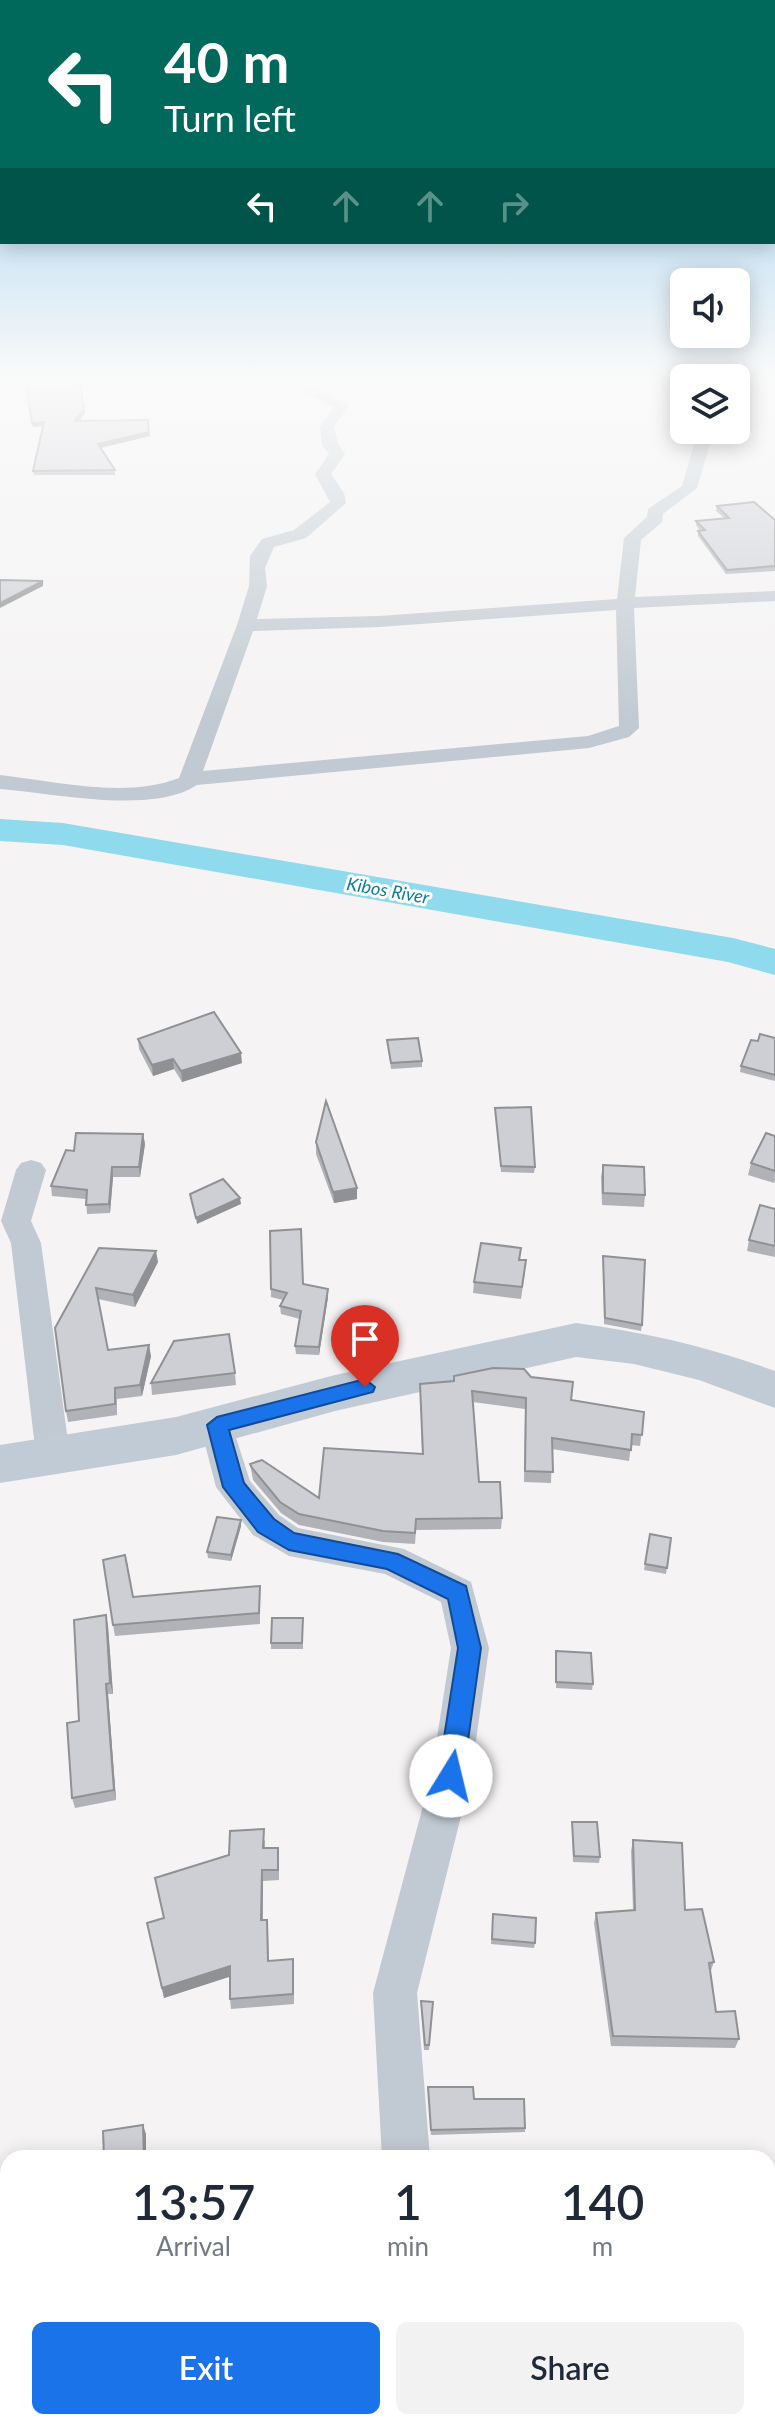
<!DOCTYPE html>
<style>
:root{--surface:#fff;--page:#f2f2f3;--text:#1f2937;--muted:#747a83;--accent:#1a73e8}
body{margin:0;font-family:Lato,sans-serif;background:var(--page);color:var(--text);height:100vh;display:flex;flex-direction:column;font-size:30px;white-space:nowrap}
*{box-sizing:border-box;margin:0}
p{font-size:26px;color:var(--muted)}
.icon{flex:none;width:44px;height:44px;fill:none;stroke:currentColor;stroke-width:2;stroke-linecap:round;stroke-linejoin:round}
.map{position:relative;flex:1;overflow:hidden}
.sheet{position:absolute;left:0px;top:2150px;width:776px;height:280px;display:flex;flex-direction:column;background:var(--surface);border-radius:24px 24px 0 0;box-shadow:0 4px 20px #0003}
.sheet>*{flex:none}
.top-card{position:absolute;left:0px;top:0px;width:776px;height:244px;box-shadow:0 4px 20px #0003;background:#00695c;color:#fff;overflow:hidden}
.buttons{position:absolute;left:670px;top:268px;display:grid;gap:16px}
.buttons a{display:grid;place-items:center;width:80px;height:80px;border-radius:12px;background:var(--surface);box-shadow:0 4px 20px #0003;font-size:40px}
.pin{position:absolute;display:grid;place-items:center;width:68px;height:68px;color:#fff;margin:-82px -34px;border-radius:50% 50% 50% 0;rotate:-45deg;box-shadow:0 0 8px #0007}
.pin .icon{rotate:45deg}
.me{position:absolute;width:88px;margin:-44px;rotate:9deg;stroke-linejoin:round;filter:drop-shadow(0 0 6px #0008)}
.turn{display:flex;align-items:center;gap:28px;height:168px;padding:0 32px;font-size:36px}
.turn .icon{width:104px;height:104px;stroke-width:2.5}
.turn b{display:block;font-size:56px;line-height:68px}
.lanes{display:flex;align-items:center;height:76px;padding:0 32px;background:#0003;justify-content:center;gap:40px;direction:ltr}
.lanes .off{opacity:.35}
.eta{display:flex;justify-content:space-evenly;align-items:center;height:136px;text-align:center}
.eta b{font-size:48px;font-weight:600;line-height:56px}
.action{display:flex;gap:16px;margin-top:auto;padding:16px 32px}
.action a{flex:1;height:92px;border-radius:12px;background:var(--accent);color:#fff;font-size:32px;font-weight:600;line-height:92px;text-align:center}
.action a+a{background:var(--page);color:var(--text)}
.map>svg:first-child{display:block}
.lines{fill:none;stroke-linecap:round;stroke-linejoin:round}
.river{fill:#90daee;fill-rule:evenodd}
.street{fill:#c1cad2;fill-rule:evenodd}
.secondary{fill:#c1cbd6;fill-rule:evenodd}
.wall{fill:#b0b2b7}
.shaded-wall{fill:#909195}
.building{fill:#cdcfd5;stroke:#909195;stroke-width:2}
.route{fill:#1a73e8;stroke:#114b97;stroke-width:2}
.labels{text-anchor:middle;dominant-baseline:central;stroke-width:6;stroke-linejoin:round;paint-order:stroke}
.far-water-label{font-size:18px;font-style:italic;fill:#0c7c9b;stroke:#fff}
</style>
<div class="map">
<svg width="775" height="2430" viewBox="0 0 775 2430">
<rect width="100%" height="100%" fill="#f5f3f3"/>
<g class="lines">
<path class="river" d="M0 819 63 823 733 938 775 949V975L728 962 63 845 0 841Z"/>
<path class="street" d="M277 379H296L349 405 334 427 338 444 345 454 331 474 344 493 346 503 306 538 274 547 265 568 267 586 257 619 379 616 617 599 624 538 647 517 648 509 682 486 697 434 703 430 713 434 697 488 663 514 662 522 641 540 635 597 775 591V601L634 608 639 728 629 737 589 748 197 785C152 815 53 793 0 789V775C55 781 125 799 179 778L237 625 249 586 250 556 262 539 294 530 330 502 315 474 329 454 322 445 320 427 334 407ZM616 610 619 726 588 736 203 771 253 631 379 627Z
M31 1160 41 1163 46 1170 31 1221 41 1243 70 1456 65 1466 53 1470 41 1466 36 1456 11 1243 1 1221 16 1170 21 1163Z
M217 1412 229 1416 250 1481 279 1515 298 1528 404 1549 471 1582 489 1648 471 1776 417 1993 430 2158H382L373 1993 431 1776 451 1648 441 1602 385 1574 289 1556 253 1535 216 1487 200 1425 205 1416Z
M8 2391V2422H33L30 2430H0V2394Z
M182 2422H249L253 2430H186Z
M321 2422H375L371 2430H317Z"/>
<path class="secondary" d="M576 1323C645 1332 709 1347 775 1371V1408L699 1380 634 1364 576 1357 335 1411 176 1455 0 1483V1445L176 1417 335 1375Z"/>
</g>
<path class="wall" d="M40 379H79L85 413 79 421 150 436 101 448 115 470V475H34L33 471 43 426 33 427 26 383 41 382Z
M717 506 775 520V571L726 574 698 536V531H700L696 525V521L724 518 716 511Z
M775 1038V1081L740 1072 741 1066 758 1041Z
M138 1039 242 1063 182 1082 174 1069 153 1076 139 1049Z
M387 1040 422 1061V1067L391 1069Z
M495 1108 535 1167 534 1173 501 1172Z
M143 1134 145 1144 140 1177H113L110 1213 87 1214 86 1199 52 1196 51 1186 74 1151Z
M775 1136V1180L774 1183 748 1175 751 1163Z
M316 1142 357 1188V1199L334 1203 316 1154Z
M603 1165 645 1195 644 1207 602 1205 601 1177Z
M775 1209V1257L747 1251 749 1240Z
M270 1231 303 1284 328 1289V1297L319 1355 296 1354 295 1346 300 1319 281 1314 280 1306 283 1300 271 1297Z
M99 1248 158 1262 135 1307 98 1299 108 1350 151 1356 142 1396 117 1399V1415L68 1422 66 1411Z
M603 1256 642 1325 641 1331 604 1324Z
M520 1260 525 1272 521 1299 473 1293 474 1282Z
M235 1373 236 1385 152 1395 151 1383Z
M531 1377 571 1400 644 1412 640 1446 631 1445 629 1461 552 1449 551 1483 524 1482 525 1409 473 1402 479 1482 502 1518 501 1529 416 1530 415 1544 383 1542 299 1525 281 1513 253 1480 250 1464 319 1498 422 1454 420 1384Z
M241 1520V1526L231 1561 208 1558 207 1552Z
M650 1534 671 1538 666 1574 644 1570Z
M260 1586V1624L115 1636 113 1625Z
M106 1615 108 1626 113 1694H108L116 1800 75 1808 72 1798 79 1721Z
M303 1618V1649H271V1643Z
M556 1651 593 1684 592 1690 556 1688Z
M572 1822 600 1857 599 1863 573 1862Z
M265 1840V1848H278L279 1859V1880L263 1881V1920L268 1930 269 1961 294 1970V2004L231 2009 230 1999V1976L164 1998 147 1923 164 1918Z
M633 1840 685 1910 714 1962 710 1973 716 2012 739 2039 735 2048 611 2046 594 1923 596 1913 633 1910 631 1851Z
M493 1914 535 1943 534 1948 491 1944Z
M433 2002 429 2050H424L421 2006Z
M428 2091 474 2099 525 2128V2132L431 2135Z
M675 2422H731L728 2428Z"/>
<path class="shaded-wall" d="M84 409 85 413 76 425 75 421Z
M44 422 45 426 33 427 32 423Z
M149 432 150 436 99 448 98 444Z
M43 581V586L0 608V603Z
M241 1053 242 1063 182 1082 181 1071Z
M173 1059 174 1069 153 1076 152 1065Z
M143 1134 145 1144 140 1177 139 1167Z
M112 1167 113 1177 110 1213 109 1204Z
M357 1188V1199L334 1203 333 1192Z
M240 1198 241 1204 197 1224 196 1218Z
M156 1251 158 1262 135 1307 133 1295Z
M328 1289V1297L319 1355V1347Z
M149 1345 151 1356 142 1396 140 1385Z
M241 1520V1526L231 1561V1555Z
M106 1615 108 1626 113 1694 110 1683Z
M106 1684 108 1694 116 1800 114 1790Z
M262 1870 263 1881 262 1931 261 1920Z
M230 1966 232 1976 164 1998 162 1988Z
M143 2125 146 2134V2158H144Z"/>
<path class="building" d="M41 379H79L84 409 75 421 148 420 149 432 98 444 115 470 33 471 44 422 32 423 26 383 43 382Z
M754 502 775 520V566L727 570 698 531 705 530 696 521 729 518 717 506Z
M0 580 43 581 0 603Z
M214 1012 241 1053 181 1071 173 1059 152 1065 138 1039Z
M760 1034 775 1038V1075L741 1066 751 1040 758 1041Z
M418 1038 422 1061 391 1063 387 1040Z
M326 1101 357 1188 333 1192 316 1142Z
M531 1107 535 1167 501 1166 495 1108Z
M76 1133 143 1134 139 1167H112L109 1204 86 1205 87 1190 51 1186 66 1150 74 1151Z
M766 1133 775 1136V1171L751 1163Z
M603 1165 644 1167 645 1195 603 1193Z
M223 1179 240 1198 196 1218 190 1194Z
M760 1205 775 1209V1246L749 1240Z
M301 1229 303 1284 328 1289 319 1347 295 1346 301 1311 280 1306 287 1293 271 1289 270 1231Z
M481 1243 521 1248 519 1260H526L522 1287 474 1282Z
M99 1248 156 1251 133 1295 96 1288 108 1350 149 1345 140 1385 115 1388V1404L66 1411 55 1328Z
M603 1256 645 1260 642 1325 605 1318Z
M229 1334 235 1373 151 1383 174 1341Z
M493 1368 524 1369 531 1377 573 1382 571 1400 644 1412 642 1435 632 1434 631 1450 552 1438 553 1472 525 1471 526 1398 472 1391 479 1482H500L502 1518 416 1519 415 1533 383 1531 299 1514 280 1502 252 1468 250 1464 262 1460 319 1498 324 1448 423 1454 420 1384 454 1381V1376Z
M217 1517 241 1520 231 1555 207 1552Z
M650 1534 671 1538 667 1568 645 1564Z
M125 1555 133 1597 260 1586 259 1613 113 1625 103 1560Z
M106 1615 110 1683 106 1684 114 1790 72 1798 67 1723 79 1721 74 1620Z
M272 1618H303L302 1643H271Z
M556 1651 591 1653 593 1684 556 1682Z
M572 1822H597L600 1857 574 1856Z
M264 1829 263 1848H278V1870H262L261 1920H267L268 1961 293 1959V1994L230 1999V1966L162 1988 147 1923 164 1918 155 1878 229 1855 230 1831Z
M633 1840 682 1843 685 1910 702 1909 714 1962 709 1963 716 2012 735 2011 739 2039 613 2036 596 1913 635 1910Z
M493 1914 536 1918 535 1943 492 1939Z
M421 2001 433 2002 429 2045H425Z
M428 2087H473L474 2099H524L525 2128 431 2130Z
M143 2125 144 2158H104L103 2131Z"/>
<linearGradient id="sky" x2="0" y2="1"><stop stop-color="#85c3ea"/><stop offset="0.53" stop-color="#fafafa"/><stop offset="1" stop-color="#fafafa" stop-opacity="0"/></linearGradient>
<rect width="775" height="719" fill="url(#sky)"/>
<path class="route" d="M365 1379 375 1387 373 1392 229 1430 244 1483 274 1519 294 1533 398 1554 466 1586 481 1648 463 1776 459 1785 451 1788 442 1785 438 1776 458 1648 448 1599 387 1569 289 1550 258 1532 223 1487 207 1425 217 1417Z"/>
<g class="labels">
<g class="far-water-label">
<text transform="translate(388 890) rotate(10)">Kibos River</text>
</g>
</g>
</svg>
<div class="buttons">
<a><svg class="icon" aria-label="sound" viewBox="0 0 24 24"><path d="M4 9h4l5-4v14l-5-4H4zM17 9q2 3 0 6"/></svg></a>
<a><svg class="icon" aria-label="layers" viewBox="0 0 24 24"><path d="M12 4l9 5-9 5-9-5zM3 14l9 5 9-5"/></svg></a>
</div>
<div class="pin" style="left:365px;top:1387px;background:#d93025"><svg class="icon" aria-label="arrive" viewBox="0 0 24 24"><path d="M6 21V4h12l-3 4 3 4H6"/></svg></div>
<svg class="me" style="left:451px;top:1776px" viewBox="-20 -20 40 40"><circle r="19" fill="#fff"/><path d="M0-13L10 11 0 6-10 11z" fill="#1a73e8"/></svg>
<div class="top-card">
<div class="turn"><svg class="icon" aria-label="left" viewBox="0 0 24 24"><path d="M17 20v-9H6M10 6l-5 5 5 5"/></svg><div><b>40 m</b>Turn left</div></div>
<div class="lanes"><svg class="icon" aria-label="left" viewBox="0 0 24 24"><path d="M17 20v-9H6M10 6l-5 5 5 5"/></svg><svg class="icon off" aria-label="ahead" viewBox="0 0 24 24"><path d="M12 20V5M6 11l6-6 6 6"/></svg><svg class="icon off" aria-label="ahead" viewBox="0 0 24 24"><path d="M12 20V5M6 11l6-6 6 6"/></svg><svg class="icon off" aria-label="right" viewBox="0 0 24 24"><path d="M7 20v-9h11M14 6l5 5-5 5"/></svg></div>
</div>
<section class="sheet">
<div class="eta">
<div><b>13:57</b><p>Arrival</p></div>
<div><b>1</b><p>min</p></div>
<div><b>140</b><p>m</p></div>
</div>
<div class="action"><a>Exit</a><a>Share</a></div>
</section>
</div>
